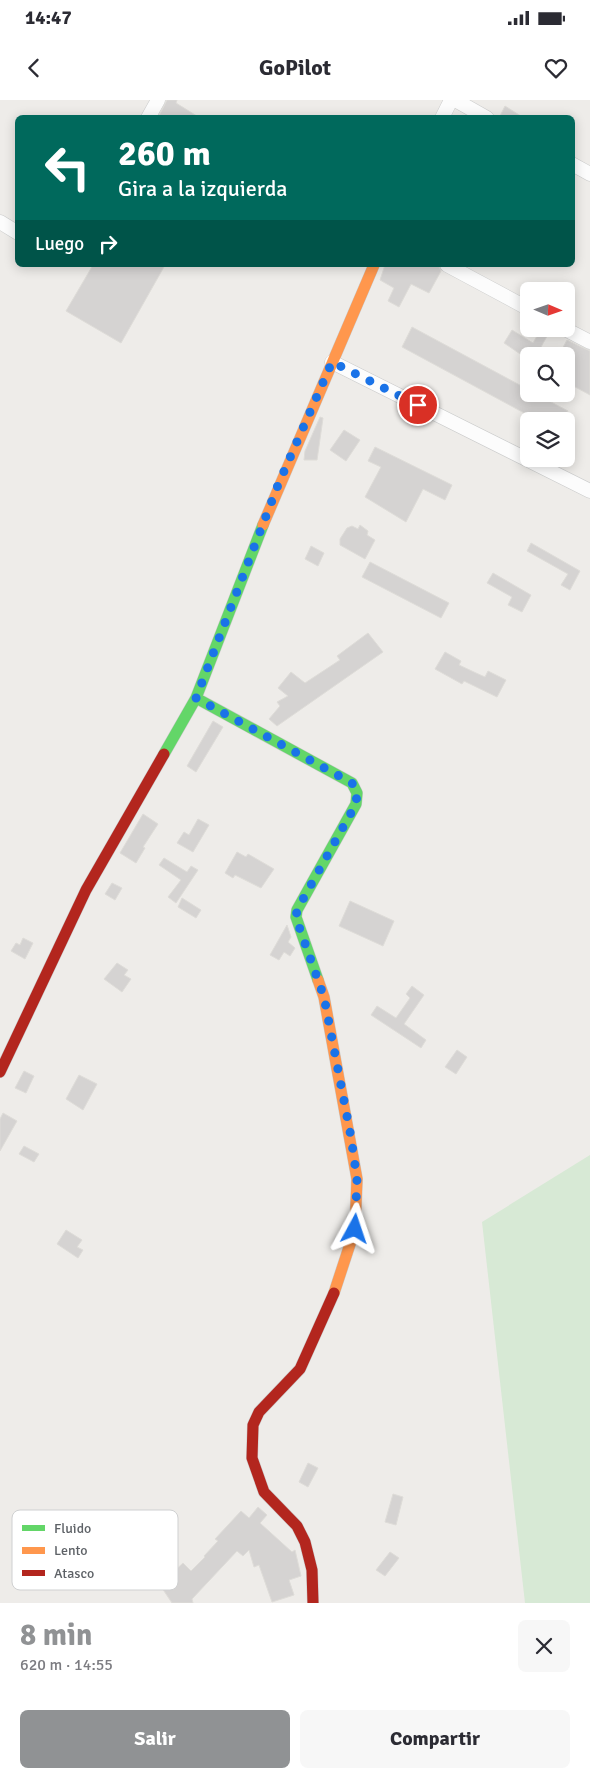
<!DOCTYPE html>
<html lang="es">
<meta charset="utf-8">
<style>
:root{--surface:#fff;--page:#f7f7f7;--text:#2b2b33;--muted:#7c7c81;--accent:#909294}
body{margin:0;font-family:Signika,sans-serif;background:var(--page);color:var(--text);height:100vh;display:flex;flex-direction:column;font-size:19px;white-space:nowrap}
*{box-sizing:border-box;margin:0}
p{font-size:16px;color:var(--muted)}
.icon{flex:none;width:28px;height:28px;fill:none;stroke:currentColor;stroke-width:2;stroke-linecap:round;stroke-linejoin:round}
.map{position:relative;height:1503px;overflow:hidden}
.details{display:flex;flex-direction:column;background:var(--surface);flex:1}
.details>*{flex:none}
.guide{position:absolute;left:15px;top:15px;width:560px;height:152px;border-radius:8px;box-shadow:0 2px 12px #0003;background:#00695c;color:#fff;overflow:hidden}
.needle{width:32px;rotate:92deg}
.controls{position:absolute;left:520px;top:182px;display:grid;gap:10px}
.controls a{display:grid;place-items:center;width:55px;height:55px;border-radius:8px;background:var(--surface);box-shadow:0 2px 12px #0003;font-size:25px}
.pin{position:absolute;display:grid;place-items:center;width:42px;height:42px;color:#fff;margin:-21px;border:2px solid #fff;border-radius:50%;box-shadow:0 1px 5px #0007}
.me{position:absolute;width:55px;margin:-28px;rotate:5deg;stroke-linejoin:round;filter:drop-shadow(0 0 4px #0008)}
.turn{display:flex;align-items:center;gap:18px;height:105px;padding:0 20px;font-size:22px}
.turn .icon{width:65px;height:65px;stroke-width:2.5}
.turn b{display:block;font-size:35px;line-height:42px}
.then{display:flex;align-items:center;height:48px;padding:0 20px;background:#0003;gap:10px;font-size:19px}
.round{display:grid;place-items:center;flex:none;width:52px;height:52px;border-radius:8px;background:var(--page)}
.summary{display:flex;align-items:center;justify-content:space-between;height:85px;padding:0 20px}
h1{font-size:30px;font-weight:800;line-height:38px;color:var(--accent)}
.button{display:flex;gap:10px;margin-top:auto;padding:10px 20px}
.button a{flex:1;height:58px;border-radius:8px;background:var(--accent);color:#fff;font-size:20px;font-weight:800;line-height:58px;text-align:center}
.button a+a{background:var(--page);color:var(--text)}
.status{display:flex;justify-content:space-between;align-items:center;height:35px;padding:0 25px;background:var(--surface);direction:ltr}
.status svg{height:14px;fill:currentColor}
header{display:flex;justify-content:space-between;align-items:center;height:65px;padding:0 20px;background:var(--surface);font-size:22px;font-weight:800}
.map>svg:first-child{display:block}
.green{fill:#d7e9d5}
.building{fill:#d5d3d2;stroke:#dedcd8}
.lines{fill:none;stroke-linecap:round;stroke-linejoin:round}
.street-casing{stroke:#cacbcb;stroke-width:15}
.fast-casing{stroke:#c9c9ca;stroke-width:12}
.slow-casing{stroke:#c9c9ca;stroke-width:12}
.jam-casing{stroke:#c9c9ca;stroke-width:12}
.street{stroke:#fcfcfc;stroke-width:14}
.fast{stroke:#63d668;stroke-width:11}
.slow{stroke:#ff974d;stroke-width:11}
.jam{stroke:#b3261e;stroke-width:11}
.route{stroke:#1a73e8;stroke-width:9;stroke-dasharray:0 16.2}
.key{fill:#fff;stroke:#cfd0d1;stroke-width:1}
.key-label{font-size:14px;fill:#5e6267}
</style>
<div class="status"><b>14:47</b><svg viewBox="0 0 49 12"><path d="M0 12V9h3v3zM5 12V6h3v6zM10 12V3h3v9zM15 12V0h3v12zM26 1h20v11H26zM47 4h2v5h-2z"/></svg></div>
<header><svg class="icon" aria-label="back" viewBox="0 0 24 24"><path d="M15 5l-7 7 7 7"/></svg>GoPilot<svg class="icon" aria-label="heart" viewBox="0 0 24 24"><path d="M12 20l-8-8c-3-5 5-10 8-4 3-6 11-1 8 4z"/></svg></header>
<div class="map">
<svg width="590" height="1503" viewBox="0 0 590 1503">
<rect width="100%" height="100%" fill="#eeece9"/>
<path class="green" d="M590 1055V1503H525L482 1122Z"/>
<path class="building" d="M167 0H177L176 3 200 18H158Z
M505 6 524 18H499Z
M93 165H165L121 243 66 211Z
M385 165H438L441 171 429 193 411 184 399 207 388 201 394 188 380 180Z
M412 227 529 290V294H536L568 311 563 321H539L402 247Z
M541 229H551L536 256H529V260L504 243 512 230 533 243Z
M567 240 590 251V295L566 282V256L560 253Z
M320 317 323 318 317 360H304L305 351Z
M344 330 360 340 346 361 330 350Z
M375 347 452 385 445 400 423 389 406 422 365 397 381 367 368 361Z
M360 425 368 431 367 435 375 440 365 459 340 445V439L347 428 352 426 358 429Z
M531 443 580 471 570 490 561 485 568 474 527 451Z
M311 446 324 453 318 466 305 459Z
M370 462 449 503 441 518 362 477Z
M493 473 531 495 522 512 508 505 512 497 487 483Z
M368 533 383 552 277 626 269 619 280 606 277 602 288 596 278 588 291 572 305 583 340 560 337 556Z
M445 552 461 561 459 565 476 573 485 577 488 571 506 580 497 597 464 581 462 584 435 569Z
M213 621 223 627 196 672 187 666Z
M143 714 158 724 143 747 145 748 136 763 120 753Z
M198 719 209 725 193 752 177 743 184 732 189 735Z
M237 752 246 757 248 754 274 769 261 788 235 775 233 778 225 773Z
M164 758 187 772 191 766 198 770 176 803 168 797 181 780 159 765Z
M112 783 122 788 115 800 105 794Z
M182 798 201 810 196 818 178 807Z
M350 801 394 821 383 846 339 826Z
M287 825 291 837 288 842 295 848 290 856 284 852 279 860 270 855Z
M23 838 33 843 25 859 11 851 16 843 20 845Z
M117 863 128 870 124 875 131 879 122 892 104 879Z
M412 886 424 895 404 924 426 940 421 948 371 915 377 906 396 918 410 898 406 894Z
M457 950 467 957 456 974 445 967Z
M24 971 34 976 26 993 15 988Z
M79 975 97 984 83 1010 66 999Z
M3 1013 17 1021 0 1051V1019Z
M24 1046 39 1054 34 1062 19 1054Z
M66 1130 82 1140 77 1147 83 1150 78 1158 57 1144Z
M308 1363 318 1368 308 1387 299 1382Z
M393 1394 403 1397 396 1425 385 1422Z
M258 1407 267 1415 260 1423 292 1452 295 1450 301 1476 289 1480 294 1495 272 1502 259 1465 254 1467 249 1450 243 1456 237 1451 192 1499 193 1503H172L160 1485 170 1478 169 1476 183 1463 191 1471 205 1457 204 1456 218 1441 215 1439 241 1411 249 1418Z
M390 1452 399 1458 385 1476 376 1470Z"/>
<g class="lines">
<defs>
<path id="street" d="M455 0 487 18
M148 18 158 0
M442 18 451 0
M572 64 590 74
M0 122 18 133
M447 165 529 209
M565 229 590 242
M332 262 590 391"/>
<path id="fast" d="M196 598 352 683 357 693 356 704 297 810 296 817 318 880
M164 654 196 598 263 425"/>
<path id="slow" d="M263 425 374 165
M318 880 324 897 357 1079 355 1129 334 1193"/>
<path id="jam" d="M0 972 86 790 164 654
M313 1503 312 1470 305 1442 297 1426 264 1392 252 1358 253 1325 259 1312 300 1269 334 1193"/>
</defs>
<use href="#street" class="street-casing"/>
<use href="#fast" class="fast-casing"/>
<use href="#slow" class="slow-casing"/>
<use href="#jam" class="jam-casing"/>
<use href="#street" class="street"/>
<use href="#fast" class="fast"/>
<use href="#slow" class="slow"/>
<use href="#jam" class="jam"/>
</g>
<g class="lines">
<path class="route" d="M355 1129 357 1079 351 1037 324 897 296 818 297 810 356 704 357 693 352 683 196 598 278 385 332 262 418 305"/>
</g>
<rect x="12" y="1410" width="166" height="80" rx="8" class="key"/>
<rect x="22" y="1425" width="23" height="6" fill="#63d668"/>
<rect x="22" y="1447" width="23" height="7" fill="#ff974d"/>
<rect x="22" y="1470" width="23" height="6" fill="#b3261e"/>
<g class="key-label">
<text x="54" y="1433">Fluido</text>
<text x="54" y="1455">Lento</text>
<text x="54" y="1478">Atasco</text>
</g>
</svg>
<div class="controls">
<a><svg class="needle" viewBox="-14 -14 28 28"><path d="M0-13l5 13h-10z" fill="#e53935"/><path d="M0 13l5-13h-10z" fill="#7c7c81"/></svg></a>
<a><svg class="icon" aria-label="search" viewBox="0 0 24 24"><circle cx="10" cy="10" r="6"/><path d="M15 15l6 6"/></svg></a>
<a><svg class="icon" aria-label="layers" viewBox="0 0 24 24"><path d="M12 4l9 5-9 5-9-5zM3 14l9 5 9-5"/></svg></a>
</div>
<div class="pin" style="left:418px;top:305px;background:#d93025"><svg class="icon" aria-label="arrive" viewBox="0 0 24 24"><path d="M6 21V4h12l-3 4 3 4H6"/></svg></div>
<svg class="me" style="left:355px;top:1129px" viewBox="-20 -20 40 40"><path d="M0-17L14 15 0 8-14 15z" fill="#1a73e8" stroke="#fff" stroke-width="4"/></svg>
<div class="guide">
<div class="turn"><svg class="icon" aria-label="left" viewBox="0 0 24 24"><path d="M17 20v-9H6M10 6l-5 5 5 5"/></svg><div><b>260 m</b>Gira a la izquierda</div></div>
<div class="then">Luego<svg class="icon" aria-label="right" viewBox="0 0 24 24"><path d="M7 20v-9h11M14 6l5 5-5 5"/></svg></div>
</div>
</div>
<section class="details">
<div class="summary"><div><h1>8 min</h1><p>620 m · 14:55</p></div><a class="round"><svg class="icon" aria-label="close" viewBox="0 0 24 24"><path d="M6 6l12 12M18 6L6 18"/></svg></a></div>
<div class="button"><a>Salir</a><a>Compartir</a></div>
</section>
